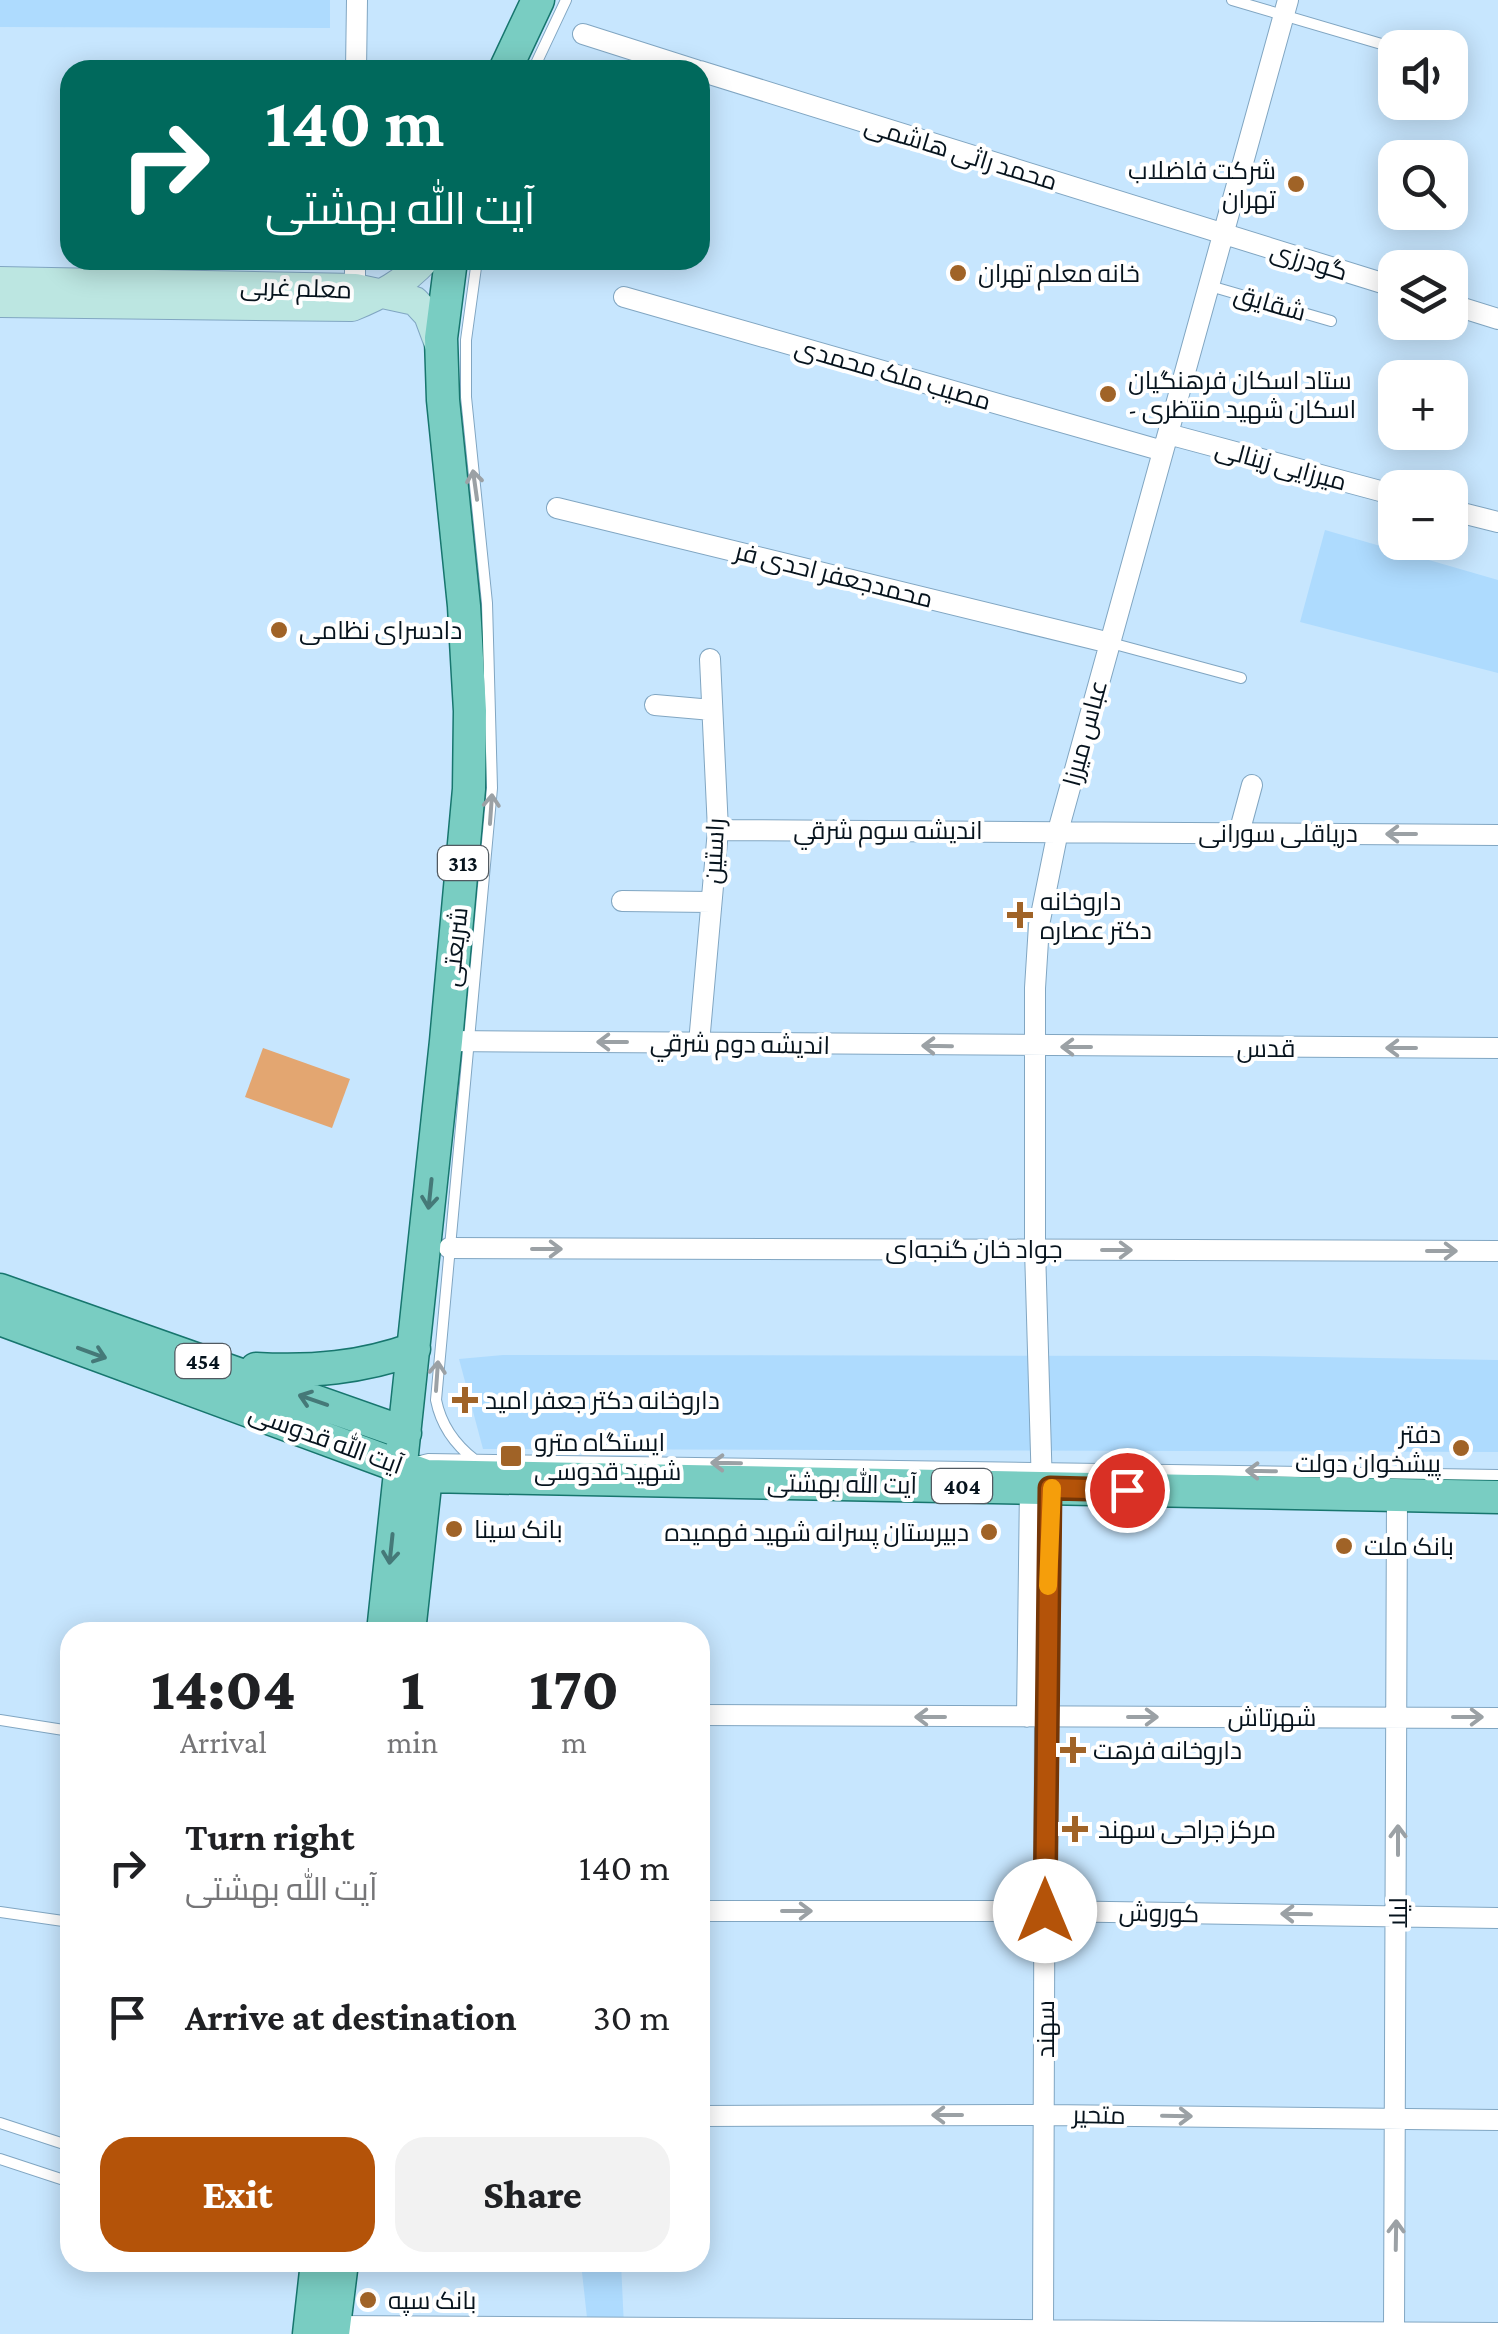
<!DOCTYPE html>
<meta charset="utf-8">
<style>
:root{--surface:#fff;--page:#f2f2f2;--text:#202124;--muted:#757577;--accent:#b45309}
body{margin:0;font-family:"Crimson Pro",Cairo,serif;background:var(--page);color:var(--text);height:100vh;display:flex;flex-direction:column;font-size:38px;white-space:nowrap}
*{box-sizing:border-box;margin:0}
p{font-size:32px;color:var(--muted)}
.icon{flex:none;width:55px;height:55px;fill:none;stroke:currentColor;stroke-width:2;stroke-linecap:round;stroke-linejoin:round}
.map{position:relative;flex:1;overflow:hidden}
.details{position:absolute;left:60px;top:1622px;width:650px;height:650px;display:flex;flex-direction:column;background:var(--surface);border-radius:30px;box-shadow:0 5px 25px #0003}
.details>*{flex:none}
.hud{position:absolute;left:60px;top:60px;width:650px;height:210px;border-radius:30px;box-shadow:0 5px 25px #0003;background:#00695c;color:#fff;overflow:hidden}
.buttons{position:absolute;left:1378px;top:30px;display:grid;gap:20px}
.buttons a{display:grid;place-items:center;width:90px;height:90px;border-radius:20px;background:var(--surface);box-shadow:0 5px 25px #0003;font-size:50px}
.pin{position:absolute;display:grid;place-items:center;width:85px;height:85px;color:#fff;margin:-42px;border:5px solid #fff;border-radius:50%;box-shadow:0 2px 10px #0007}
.me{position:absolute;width:110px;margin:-55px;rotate:0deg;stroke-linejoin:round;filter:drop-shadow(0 0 8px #0008)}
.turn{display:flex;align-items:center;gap:35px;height:210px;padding:0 40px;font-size:45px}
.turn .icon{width:130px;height:130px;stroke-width:2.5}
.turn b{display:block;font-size:70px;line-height:85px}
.eta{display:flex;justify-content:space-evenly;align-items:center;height:170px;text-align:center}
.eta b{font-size:60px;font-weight:800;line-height:70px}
.primary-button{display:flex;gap:20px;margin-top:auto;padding:20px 40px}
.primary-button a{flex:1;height:115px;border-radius:30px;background:var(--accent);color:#fff;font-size:40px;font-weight:800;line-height:115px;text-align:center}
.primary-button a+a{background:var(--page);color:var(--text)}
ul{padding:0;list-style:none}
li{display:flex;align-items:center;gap:30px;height:150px;padding:0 40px}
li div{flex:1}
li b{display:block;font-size:38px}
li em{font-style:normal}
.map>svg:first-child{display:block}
.built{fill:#aedbfe}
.green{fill:#e3a671}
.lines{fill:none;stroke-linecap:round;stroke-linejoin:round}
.service-casing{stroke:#81a6c2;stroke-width:12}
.minor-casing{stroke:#81a6c2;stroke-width:22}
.secondary-casing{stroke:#81a6c2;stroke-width:30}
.primary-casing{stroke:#17766e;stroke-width:35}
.service{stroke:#fff;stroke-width:10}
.minor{stroke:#fff;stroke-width:20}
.secondary{stroke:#bce6e1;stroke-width:28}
.primary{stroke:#79cdc2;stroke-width:32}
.oneway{stroke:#9ba1a5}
.oneway2{stroke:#457978}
.route-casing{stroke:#753606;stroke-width:25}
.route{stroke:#b45309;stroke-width:18}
.slow{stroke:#f59e0b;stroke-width:18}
.poi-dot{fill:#a06327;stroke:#fff;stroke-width:4}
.labels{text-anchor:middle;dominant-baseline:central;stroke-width:8;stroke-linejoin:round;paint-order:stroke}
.shield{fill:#fff;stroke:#515a61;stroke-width:2.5}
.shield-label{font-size:22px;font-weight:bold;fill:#06131d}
.street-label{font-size:25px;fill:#06131d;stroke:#fff}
.poi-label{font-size:25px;fill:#06131d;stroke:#fff;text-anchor:start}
</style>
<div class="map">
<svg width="1498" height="2334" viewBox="0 0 1498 2334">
<rect width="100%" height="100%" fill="#c7e6fe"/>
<path class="built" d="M0 0H330V28L0 27Z
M1325 530 1498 580V673L1300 622Z
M503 1355 1256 1356 1498 1360V1452L483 1449 459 1359Z
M581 2263H621L624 2327H588Z"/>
<path class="green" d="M263 1048 350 1079 332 1128 245 1097Z"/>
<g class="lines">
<defs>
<path id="service" d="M1232 0 1395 48
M533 70 566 0
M1210 286 1331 321
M1111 643 1241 678
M475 1460C454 1444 441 1425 436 1400L492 788 487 603 466 397V340L477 260
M415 1462 428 1459 1498 1475
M0 1720 70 1731
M0 1912 70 1922
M0 2123 70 2146
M0 2159 70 2182"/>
<path id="minor" d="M583 34 696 70
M356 70 357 0
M700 71 1395 287
M355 288V260
M624 297 1163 451
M1450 304 1498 319
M1168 434 1395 495
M557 508 1110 643
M1450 510 1498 522
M655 705 712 710
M718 830 1498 835
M1239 833 1252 785
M622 901 711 902
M446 1041 1498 1048
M699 1043 718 830 710 659
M449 1248 1498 1251
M1042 1488 1035 1249V988L1039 925 1058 831 1288 0
M700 1715 1498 1718
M1027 1717 1030 1487
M700 1911H1045L1498 1918
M700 2116 1045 2115 1498 2120
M335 2326 1498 2333
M1043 2330 1045 1717 1050 1488
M1394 2332 1397 1495"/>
<path id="secondary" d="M0 281 355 288 415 301 428 315 441 350
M0 303 352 307C381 295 404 283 425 260"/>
<path id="primary" d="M505 70 538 0
M0 1290 405 1433
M0 1319 426 1476 1498 1497
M256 1369C312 1372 361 1368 414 1349
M383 1632 446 1041 469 789 470 711 464 606 443 400 441 338 451 260
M409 1632 426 1476
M309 2334 317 2262
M333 2334 342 2262"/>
</defs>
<use href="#service" class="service-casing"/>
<use href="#minor" class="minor-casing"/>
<use href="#secondary" class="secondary-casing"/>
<use href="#primary" class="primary-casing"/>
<use href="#service" class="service"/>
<use href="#minor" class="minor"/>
<use href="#secondary" class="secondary"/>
<use href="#primary" class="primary"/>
</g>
<defs><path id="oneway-shaft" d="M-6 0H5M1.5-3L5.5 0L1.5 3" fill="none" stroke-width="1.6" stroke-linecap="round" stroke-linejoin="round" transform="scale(2.5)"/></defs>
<g class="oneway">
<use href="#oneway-shaft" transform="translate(475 485) rotate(-98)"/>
<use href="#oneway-shaft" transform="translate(491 809) rotate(-86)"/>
<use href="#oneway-shaft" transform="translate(1401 834) rotate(-180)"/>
<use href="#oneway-shaft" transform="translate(612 1042) rotate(-180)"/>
<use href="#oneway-shaft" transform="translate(937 1046) rotate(-179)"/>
<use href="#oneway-shaft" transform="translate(1076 1047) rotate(-180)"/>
<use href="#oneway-shaft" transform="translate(1401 1048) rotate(-180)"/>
<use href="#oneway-shaft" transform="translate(547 1249)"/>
<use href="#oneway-shaft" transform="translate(1117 1250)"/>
<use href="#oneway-shaft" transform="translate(1442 1251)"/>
<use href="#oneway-shaft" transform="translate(437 1376) rotate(-86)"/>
<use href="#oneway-shaft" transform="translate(726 1463) rotate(-179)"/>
<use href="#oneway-shaft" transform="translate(1261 1471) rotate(-179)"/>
<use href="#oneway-shaft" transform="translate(930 1717) rotate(-180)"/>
<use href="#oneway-shaft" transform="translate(1143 1717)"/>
<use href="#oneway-shaft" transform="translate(1468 1717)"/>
<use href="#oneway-shaft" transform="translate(1398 1840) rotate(-90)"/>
<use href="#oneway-shaft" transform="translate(797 1911)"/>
<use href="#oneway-shaft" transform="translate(1296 1914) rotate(-179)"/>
<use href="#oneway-shaft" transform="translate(947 2115) rotate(180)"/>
<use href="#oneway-shaft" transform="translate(1177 2116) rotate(1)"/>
<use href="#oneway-shaft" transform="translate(1396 2235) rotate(-89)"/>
</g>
<g class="oneway2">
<use href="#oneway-shaft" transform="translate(430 1194) rotate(96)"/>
<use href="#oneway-shaft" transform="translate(92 1353) rotate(20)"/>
<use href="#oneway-shaft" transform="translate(313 1400) rotate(-161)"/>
<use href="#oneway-shaft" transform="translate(391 1549) rotate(96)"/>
</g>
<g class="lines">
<defs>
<path id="route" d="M1045 1911 1050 1488 1127 1490"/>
</defs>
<use href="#route" class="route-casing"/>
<use href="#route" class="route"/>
<path class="slow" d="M1048 1586 1052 1488"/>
</g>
<g class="poi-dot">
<circle cx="1296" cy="184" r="10"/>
<circle cx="958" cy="273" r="10"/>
<circle cx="1108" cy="394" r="10"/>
<circle cx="279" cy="630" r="10"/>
<path d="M1015 900h10v10h10v10h-10v10h-10v-10h-10v-10h10z"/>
<path d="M460 1385h10v10h10v10h-10v10h-10v-10h-10v-10h10z"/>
<circle cx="1461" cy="1448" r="10"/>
<rect x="499" y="1444" width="24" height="24" rx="5"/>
<circle cx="454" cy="1529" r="10"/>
<circle cx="989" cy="1532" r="10"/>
<circle cx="1344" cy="1546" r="10"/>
<path d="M1068 1735h10v10h10v10h-10v10h-10v-10h-10v-10h10z"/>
<path d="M1070 1814h10v10h10v10h-10v10h-10v-10h-10v-10h10z"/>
<circle cx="368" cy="2300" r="10"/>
</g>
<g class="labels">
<g class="shield">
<rect x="438" y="846" width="50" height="34" rx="8"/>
<rect x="175.5" y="1344" width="55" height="34" rx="8"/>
<rect x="932" y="1469" width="60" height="34" rx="8"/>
</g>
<g class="shield-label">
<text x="463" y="863">313</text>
<text x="203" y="1361">454</text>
<text x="962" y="1486">404</text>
</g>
<g class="street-label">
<text transform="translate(961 153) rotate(17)">محمد راثی هاشمی</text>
<text transform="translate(1309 261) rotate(17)">گودرزی</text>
<text transform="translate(296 288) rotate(2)">معلم غربی</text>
<text transform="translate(1270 303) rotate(16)">شقایق</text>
<text transform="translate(893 374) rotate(16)">مصیب ملک محمدی</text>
<text transform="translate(1281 465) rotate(15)">میرزایی زینالی</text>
<text transform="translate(834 575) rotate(14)">محمدجعفر احدی فر</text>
<text transform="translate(1085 733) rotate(-75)">عباس میرزا</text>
<text x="888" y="830">اندیشه سوم شرقي</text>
<text x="1278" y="833">دریاقلی سورانی</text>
<text transform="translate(714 851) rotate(-87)">راستین</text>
<text transform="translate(455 947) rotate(-84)">شریعتی</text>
<text transform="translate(740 1044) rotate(1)">انديشه دوم شرقي</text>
<text x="1266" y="1048">قدس</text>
<text x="974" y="1249">جواد خان گنجه‌ای</text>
<text transform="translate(326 1439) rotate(20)">آیت الله قدوسی</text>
<text transform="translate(842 1484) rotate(1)">آیت الله بهشتی</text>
<text x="1272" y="1717">شهرتاش</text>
<text transform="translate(1159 1913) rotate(1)">کوروش</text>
<text transform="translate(1398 1913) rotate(-90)">لیلا</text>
<text transform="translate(1045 2029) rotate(-90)">سهند</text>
<text transform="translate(1099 2115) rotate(1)">متحیر</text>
</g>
<g class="poi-label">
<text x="1276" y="170" text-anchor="end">شرکت فاضلاب<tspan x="1276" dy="29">تهران</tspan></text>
<text x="978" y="273">خانه معلم تهران</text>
<text x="1128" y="380">ستاد اسکان فرهنگیان<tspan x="1128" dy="29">- اسکان شهید منتظری</tspan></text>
<text x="299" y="630">دادسرای نظامی</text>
<text x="1040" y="901">داروخانه<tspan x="1040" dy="29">دکتر عصاره</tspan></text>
<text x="485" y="1400">داروخانه دکتر جعفر امید</text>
<text x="1441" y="1434" text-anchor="end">دفتر<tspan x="1441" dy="29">پیشخوان دولت</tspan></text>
<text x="534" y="1442">ایستگاه مترو<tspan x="534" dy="29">شهید قدوسی</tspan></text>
<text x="474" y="1529">بانک سینا</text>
<text x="969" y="1532" text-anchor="end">دبیرستان پسرانه شهید فهمیده</text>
<text x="1364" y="1546">بانک ملت</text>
<text x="1093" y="1750">داروخانه فرهت</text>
<text x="1098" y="1829">مرکز جراحی سهند</text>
<text x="388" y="2300">بانک سپه</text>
</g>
</g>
</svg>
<div class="buttons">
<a><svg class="icon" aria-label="sound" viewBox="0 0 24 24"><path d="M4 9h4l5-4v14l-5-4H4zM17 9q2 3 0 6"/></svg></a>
<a><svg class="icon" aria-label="search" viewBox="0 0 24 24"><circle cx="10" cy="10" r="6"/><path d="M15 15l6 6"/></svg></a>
<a><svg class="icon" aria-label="layers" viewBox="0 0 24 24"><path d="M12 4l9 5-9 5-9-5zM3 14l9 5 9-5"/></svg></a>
<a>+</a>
<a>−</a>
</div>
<div class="pin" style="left:1127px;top:1490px;background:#d93025"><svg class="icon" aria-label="arrive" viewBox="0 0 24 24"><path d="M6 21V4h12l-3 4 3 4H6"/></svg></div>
<svg class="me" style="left:1045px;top:1911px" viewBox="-20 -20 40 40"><circle r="19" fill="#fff"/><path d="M0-13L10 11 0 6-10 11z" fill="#b45309"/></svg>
<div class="hud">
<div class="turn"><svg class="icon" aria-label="right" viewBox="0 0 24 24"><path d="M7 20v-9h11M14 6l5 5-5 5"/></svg><div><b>140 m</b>آیت الله بهشتی</div></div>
</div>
<section class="details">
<div class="eta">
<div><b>14:04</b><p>Arrival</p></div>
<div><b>1</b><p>min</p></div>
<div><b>170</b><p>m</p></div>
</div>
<ul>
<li><svg class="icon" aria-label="right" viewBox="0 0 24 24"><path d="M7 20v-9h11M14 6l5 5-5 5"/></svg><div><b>Turn right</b><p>آیت الله بهشتی</p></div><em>140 m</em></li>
<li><svg class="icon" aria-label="arrive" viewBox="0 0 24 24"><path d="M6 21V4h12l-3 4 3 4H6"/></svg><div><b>Arrive at destination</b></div><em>30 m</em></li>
</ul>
<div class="primary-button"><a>Exit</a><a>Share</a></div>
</section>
</div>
